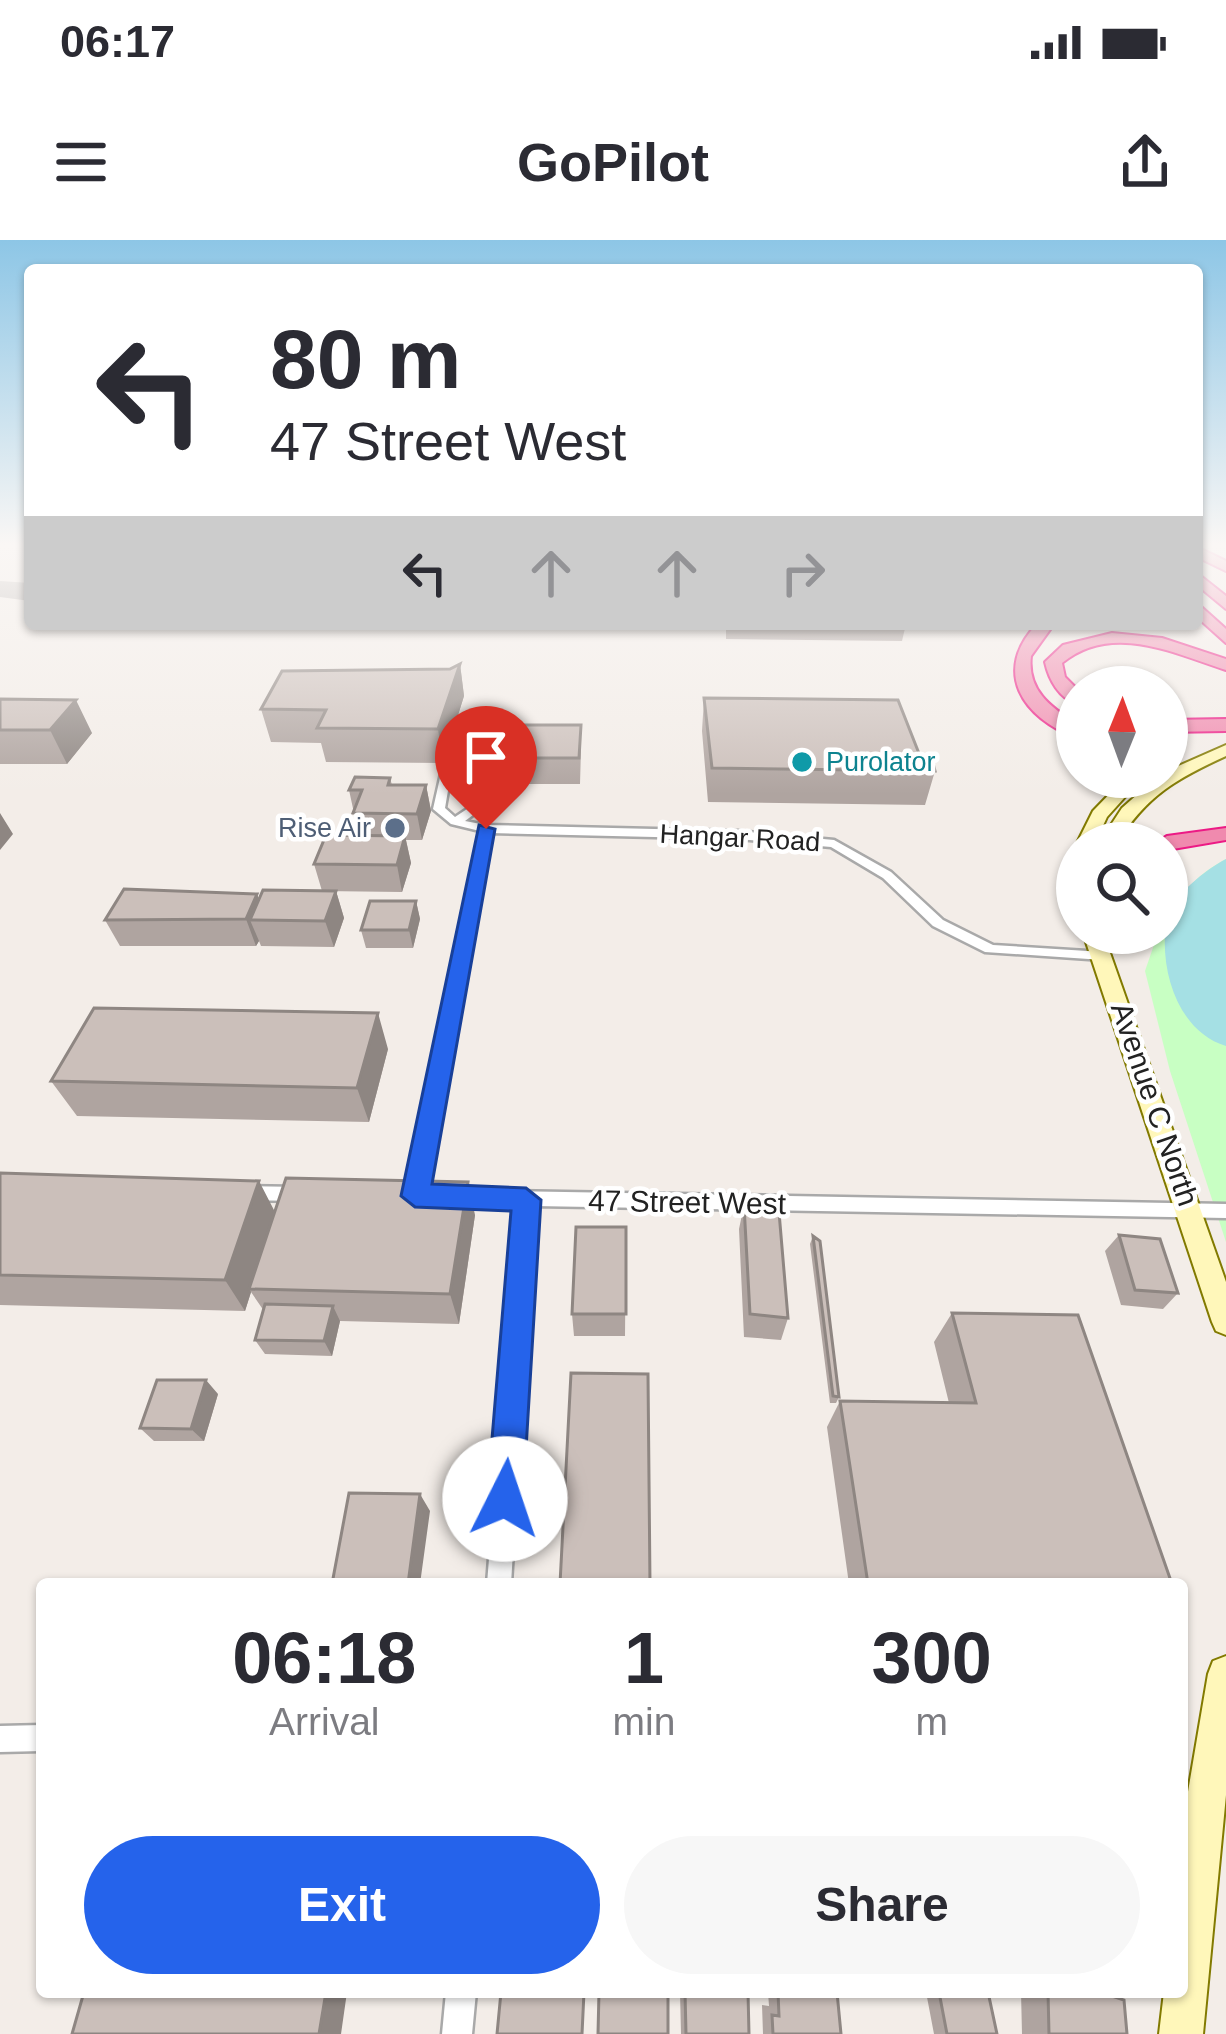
<!DOCTYPE html>
<style>
:root{--surface:#fff;--page:#f7f7f7;--text:#2b2b33;--muted:#7c7c81;--accent:#2563eb}
body{margin:0;font-family:Arial,sans-serif;background:var(--page);color:var(--text);height:100vh;display:flex;flex-direction:column;font-size:45px;white-space:nowrap}
*{box-sizing:border-box;margin:0}
p{font-size:39px;color:var(--muted)}
.icon{flex:none;width:66px;height:66px;fill:none;stroke:currentColor;stroke-width:2;stroke-linecap:round;stroke-linejoin:round}
.map{position:relative;flex:1;overflow:hidden}
.details{position:absolute;left:36px;top:1338px;width:1152px;height:420px;display:flex;flex-direction:column;background:var(--surface);border-radius:12px;box-shadow:0 3px 9px #0004}
.details>*{flex:none}
.top-card{position:absolute;left:24px;top:24px;width:1179px;height:366px;border-radius:12px;box-shadow:0 3px 9px #0004;background:#fff;color:var(--text);overflow:hidden}
.needle{width:78px;rotate:1deg}
.fabs{position:absolute;left:1056px;top:426px;display:grid;gap:24px}
.fabs a{display:grid;place-items:center;width:132px;height:132px;border-radius:50%;background:var(--surface);box-shadow:0 3px 9px #0004;font-size:60px}
.pin{position:absolute;display:grid;place-items:center;width:102px;height:102px;color:#fff;margin:-123px -51px;border-radius:50% 50% 50% 0;rotate:-45deg;box-shadow:0 0 12px #0007}
.pin .icon{rotate:45deg}
.me{position:absolute;width:132px;margin:-66px;rotate:4deg;stroke-linejoin:round;filter:drop-shadow(0 0 9px #0008)}
.turn{display:flex;align-items:center;gap:42px;height:252px;padding:0 48px;font-size:54px}
.turn .icon{width:156px;height:156px;stroke-width:2.5}
.turn b{display:block;font-size:84px;line-height:102px}
.lanes{display:flex;align-items:center;height:114px;padding:0 48px;background:#0003;justify-content:center;gap:60px;direction:ltr}
.lanes .off{opacity:.35}
.eta{display:flex;justify-content:space-evenly;align-items:center;height:204px;text-align:center}
.eta b{font-size:72px;font-weight:800;line-height:84px}
.cta{display:flex;gap:24px;margin-top:auto;padding:24px 48px}
.cta a{flex:1;height:138px;border-radius:72px;background:var(--accent);color:#fff;font-size:48px;font-weight:800;line-height:138px;text-align:center}
.cta a+a{background:var(--page);color:var(--text)}
.status{display:flex;justify-content:space-between;align-items:center;height:84px;padding:0 60px;background:var(--surface);direction:ltr}
.status svg{height:33px;fill:currentColor}
header{display:flex;justify-content:space-between;align-items:center;height:156px;padding:0 48px;background:var(--surface);font-size:54px;font-weight:800}
.map>svg:first-child{display:block}
.park{fill:#c8ffc3}
.water{fill:#a5e0e4}
.lines{fill:none;stroke-linecap:round;stroke-linejoin:round}
.taxiway{fill:#b2aeac;fill-rule:evenodd}
.street-casing{stroke:#a9a9a9;stroke-width:5}
.secondary-casing{stroke:#827a00;stroke-width:4}
.highway-casing{stroke:#ec1a85;stroke-width:4}
.street{fill:#fff;fill-rule:evenodd}
.secondary{fill:#fff7ba;fill-rule:evenodd}
.highway{fill:#f08aae;fill-rule:evenodd}
.wall{fill:#afa4a0}
.shaded-wall{fill:#8e8682}
.building{fill:#cbbfba;stroke:#8e8682;stroke-width:3}
.route{fill:#2563eb;stroke:#184099;stroke-width:3}
.culture-dot{fill:#0f9aa8;stroke:#fff;stroke-width:4.5}
.service-dot{fill:#5c6f8a;stroke:#fff;stroke-width:4.5}
.labels{text-anchor:middle;dominant-baseline:central;stroke-width:9;stroke-linejoin:round;paint-order:stroke}
.far-culture-label{font-size:27px;fill:#0d838f;stroke:#fff;text-anchor:start}
.far-service-label{font-size:27px;fill:#4e5e75;stroke:#fff;text-anchor:end}
.far-street-label{font-size:27px;fill:#222;stroke:#fff}
.street-label{font-size:30px;fill:#222;stroke:#fff}
</style>
<div class="status"><b>06:17</b><svg viewBox="0 0 49 12"><path d="M0 12V9h3v3zM5 12V6h3v6zM10 12V3h3v9zM15 12V0h3v12zM26 1h20v11H26zM47 4h2v5h-2z"/></svg></div>
<header><svg class="icon" aria-label="menu" viewBox="0 0 24 24"><path d="M4 6h16M4 12h16M4 18h16"/></svg>GoPilot<svg class="icon" aria-label="share" viewBox="0 0 24 24"><path d="M12 15V3M7 8l5-5 5 5M5 13v7h14v-7"/></svg></header>
<div class="map">
<svg width="1226" height="1794" viewBox="0 0 1226 1794">
<rect width="100%" height="100%" fill="#f3ede8"/>
<path class="park" d="M1226 619V1002L1170 831 1145 731 1158 693H1167C1167 662 1199 633 1226 619Z"/>
<path class="water" d="M1226 619V806C1176 791 1158 725 1167 679 1171 656 1207 629 1226 619Z"/>
<g class="lines">
<path class="taxiway" d="M0 341 30 343V361L0 357Z"/>
<defs>
<path id="street" d="M469 520 488 534 481 569 465 581 486 585 738 591 834 600 891 632 943 680 993 705 1103 712 1110 716 1103 720 985 712 933 686 883 638 831 607 738 599 491 593 424 956 421 961 415 963 409 961 406 956 480 591 451 584 433 569 442 529ZM468 527 477 535 470 567 455 577 445 568 451 533Z
M244 946 303 947 309 949 312 954 309 959 303 961 244 960 238 958 235 953 238 948Z
M454 950 1226 964V978L534 966 511 1344H487L517 965 454 964 448 962 445 957 448 952Z
M42 1485V1511L0 1512V1486Z
M446 1752H476L472 1794H442Z"/>
<path id="secondary" d="M1226 505V516C1176 539 1147 555 1117 603H1099L1122 568 1157 537H1167V531Z
M1126 537H1143L1107 577 1095 603H1077L1093 571Z
M1083 693H1103L1226 1042V1095L1216 1091 1212 1082Z
M1226 1416V1555L1203 1794H1159L1164 1752H1182V1587L1208 1434 1213 1421Z"/>
<path id="highway" d="M1197 307 1226 321V331L1197 317Z
M1197 333 1226 356V369L1197 345Z
M1197 363 1226 389V403L1197 377Z
M1037 384H1054L1031 416C1027 450 1050 467 1077 484V498C1022 478 992 431 1037 384Z
M1112 393 1162 398 1226 419V430C1173 413 1112 382 1062 423L1065 437 1077 449V464C1059 458 1049 440 1045 422L1063 405Z
M1226 479V491L1167 492V480Z
M1109 537H1129L1127 554H1113Z
M1226 588V600L1167 610V603H1156L1167 596Z"/>
</defs>
<use href="#street" class="street-casing"/>
<use href="#secondary" class="secondary-casing"/>
<use href="#highway" class="highway-casing"/>
<use href="#street" class="street"/>
<use href="#secondary" class="secondary"/>
<use href="#highway" class="highway"/>
</g>
<path class="wall" d="M726 384H906L902 401 726 399Z
M460 424 464 456 443 523 326 522 321 503 271 502 261 469 450 429Z
M704 458 920 516 935 531 925 565 708 562 702 491Z
M0 459 92 493 67 524H0Z
M507 484 509 501 507 515 473 516 471 499Z
M581 510 580 544H521L519 518Z
M390 538 392 545H426L431 571 422 600H406L411 623 402 652 322 651 314 624 359 596 349 550Z
M336 651 344 678 334 707 261 706 259 701 256 706H120L105 680Z
M416 661 420 679 413 708H366L361 690Z
M388 809 369 882 77 876 51 841Z
M0 933 275 971 475 975 459 1084 340 1081 332 1116 265 1114 255 1100 264 1071 251 1052 245 1071 0 1065Z
M744 965 788 1078 781 1100 744 1097 739 989Z
M626 987 625 1096H574L572 1074Z
M1119 995 1178 1053 1163 1069 1121 1065 1105 1011Z
M813 996 839 1157 836 1163H830L810 1004Z
M952 1073 1172 1344H849L827 1187 840 1161 949 1163 934 1102Z
M218 1154 204 1201H154L140 1188Z
M680 1752H748L749 1794H681Z
M768 1752H837L841 1794H763L762 1765 769 1766Z
M926 1752H988L997 1794H934Z
M1021 1752H1100L1127 1794H1022Z"/>
<path class="shaded-wall" d="M460 424 464 456 443 523 438 489Z
M76 460 92 493 67 524 50 490Z
M426 545 431 571 422 600 417 574Z
M0 573 13 594 0 610Z
M405 596 411 623 402 652 397 625Z
M336 651 344 678 334 707 325 681Z
M257 654 267 680H250L259 701 256 706 246 679Z
M416 661 420 679 413 708 409 690Z
M378 773 388 809 369 882 357 848Z
M259 941 276 974 249 1049 251 1052 245 1071 225 1040Z
M468 942 475 975 459 1084 450 1054Z
M333 1066 340 1081 332 1116 324 1101Z
M206 1140 218 1154 204 1201 191 1189Z
M420 1254 430 1271 420 1344H408Z
M326 1752H347L341 1794H319Z"/>
<path class="building" d="M460 424 438 489 317 488 326 470 261 469 282 431 450 429Z
M704 458 898 460 920 516 933 523 935 531 712 528Z
M0 459 76 460 50 490H0Z
M473 484H507L505 498 471 499Z
M524 485H581L579 518H519Z
M355 537 390 538 388 545H426L417 574 353 573 362 550H349Z
M326 595 405 596 397 625 314 624Z
M124 649 257 654 246 679 105 680Z
M263 650 336 651 325 681 250 680Z
M370 661H416L409 690H361Z
M94 768 378 773 357 848 51 841Z
M0 933 259 941 225 1040 0 1035Z
M286 938 468 942 450 1054 249 1049Z
M744 965 779 972 788 1078 750 1074Z
M576 987H626V1074H572Z
M1119 995 1160 999 1178 1053 1135 1050Z
M813 996 820 1001 839 1157 833 1156Z
M265 1064 333 1066 324 1101 255 1100Z
M952 1073 1078 1075 1172 1344H868L840 1161 976 1163Z
M571 1133 648 1134 650 1344H560Z
M157 1140H206L191 1189 140 1188Z
M349 1253 420 1254 408 1344H332Z
M84 1752H326L319 1794H72Z
M501 1752H584L582 1794H497Z
M599 1752H668V1794H598Z
M685 1752H748L749 1794H686Z
M778 1752H837L841 1794H773L772 1775 779 1776Z
M939 1752H988L997 1794H947Z
M1048 1752H1100L1124 1760 1127 1794H1049Z"/>
<linearGradient id="sky" x2="0" y2="1"><stop stop-color="#8dc6e6"/><stop offset="0.55" stop-color="#faf7f5"/><stop offset="1" stop-color="#faf7f5" stop-opacity="0"/></linearGradient>
<rect width="1226" height="554" fill="url(#sky)"/>
<path class="route" d="M479 585 495 589 432 944 526 948 541 960 523 1259 518 1272 505 1277 492 1272 487 1259 511 971 415 967 401 956Z"/>
<circle class="culture-dot" cx="802" cy="522" r="12"/>
<circle class="service-dot" cx="395" cy="588" r="12"/>
<g class="labels">
<g class="far-culture-label">
<text x="826" y="522">Purolator</text>
</g>
<g class="far-service-label">
<text x="371" y="588">Rise Air</text>
</g>
<g class="far-street-label">
<text transform="translate(740 598) rotate(3)">Hangar Road</text>
</g>
<g class="street-label">
<text transform="translate(1155 864) rotate(71)">Avenue C North</text>
<text transform="translate(687 962) rotate(1)">47 Street West</text>
</g>
</g>
</svg>
<div class="fabs">
<a><svg class="needle" viewBox="-14 -14 28 28"><path d="M0-13l5 13h-10z" fill="#e53935"/><path d="M0 13l5-13h-10z" fill="#7c7c81"/></svg></a>
<a><svg class="icon" aria-label="search" viewBox="0 0 24 24"><circle cx="10" cy="10" r="6"/><path d="M15 15l6 6"/></svg></a>
</div>
<div class="pin" style="left:486px;top:589px;background:#d93025"><svg class="icon" aria-label="arrive" viewBox="0 0 24 24"><path d="M6 21V4h12l-3 4 3 4H6"/></svg></div>
<svg class="me" style="left:505px;top:1259px" viewBox="-20 -20 40 40"><circle r="19" fill="#fff"/><path d="M0-13L10 11 0 6-10 11z" fill="#2563eb"/></svg>
<div class="top-card">
<div class="turn"><svg class="icon" aria-label="left" viewBox="0 0 24 24"><path d="M17 20v-9H6M10 6l-5 5 5 5"/></svg><div><b>80 m</b>47 Street West</div></div>
<div class="lanes"><svg class="icon" aria-label="left" viewBox="0 0 24 24"><path d="M17 20v-9H6M10 6l-5 5 5 5"/></svg><svg class="icon off" aria-label="ahead" viewBox="0 0 24 24"><path d="M12 20V5M6 11l6-6 6 6"/></svg><svg class="icon off" aria-label="ahead" viewBox="0 0 24 24"><path d="M12 20V5M6 11l6-6 6 6"/></svg><svg class="icon off" aria-label="right" viewBox="0 0 24 24"><path d="M7 20v-9h11M14 6l5 5-5 5"/></svg></div>
</div>
<section class="details">
<div class="eta">
<div><b>06:18</b><p>Arrival</p></div>
<div><b>1</b><p>min</p></div>
<div><b>300</b><p>m</p></div>
</div>
<div class="cta"><a>Exit</a><a>Share</a></div>
</section>
</div>
